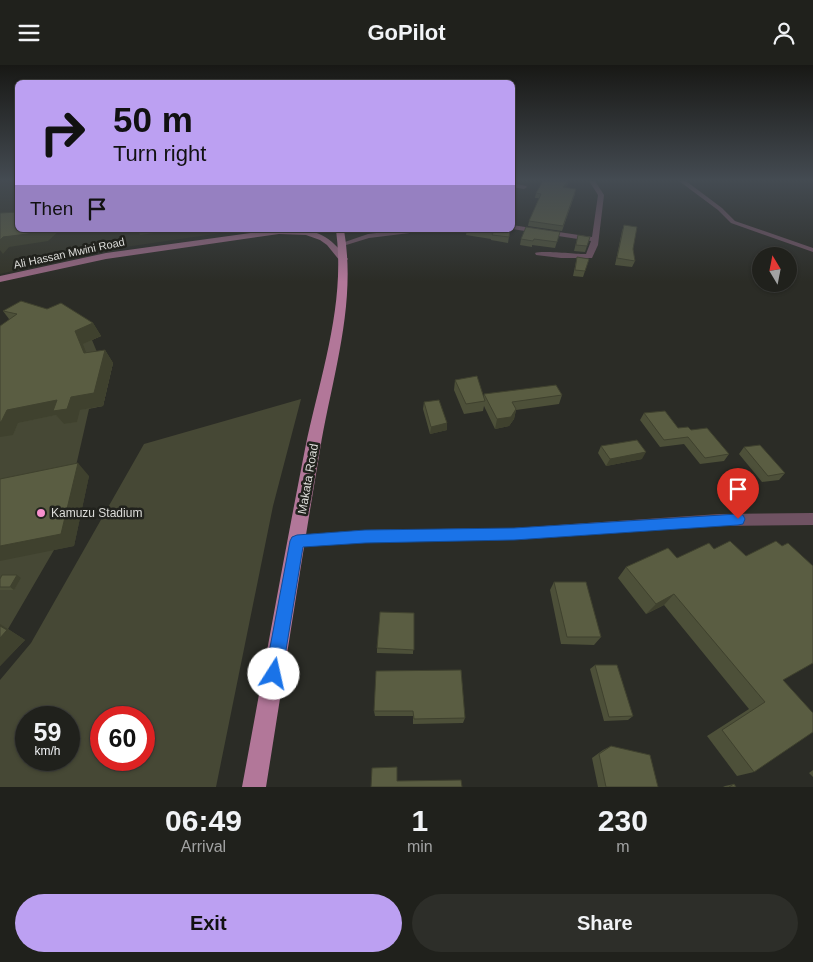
<!DOCTYPE html>
<style>
:root{--surface:#20211c;--page:#2d2e29;--text:#f1f3f6;--muted:#a2a3a3;--line:#3d3e3b;--accent:#bca0f2}
body{margin:0;font-family:Arial,sans-serif;background:var(--page);color:var(--text);height:100vh;display:flex;flex-direction:column;font-size:19px;white-space:nowrap}
*{box-sizing:border-box;margin:0}
p{font-size:16px;color:var(--muted)}
.icon{flex:none;width:28px;height:28px;fill:none;stroke:currentColor;stroke-width:2;stroke-linecap:round;stroke-linejoin:round}
.map{position:relative;height:722px;overflow:hidden}
.sheet{display:flex;flex-direction:column;background:var(--surface);flex:1}
.sheet>*{flex:none}
.banner{position:absolute;left:15px;top:15px;width:500px;height:152px;border-radius:8px;box-shadow:0 1px 4px #0004,0 0 0 1px var(--line);background:#bca0f2;color:#111;overflow:hidden}
.needle{width:32px;rotate:350deg}
.tools{position:absolute;left:752px;top:182px;display:grid;gap:10px}
.tools a{display:grid;place-items:center;width:45px;height:45px;border-radius:50%;background:var(--surface);box-shadow:0 1px 4px #0004,0 0 0 1px var(--line);font-size:25px}
.speed{position:absolute;left:15px;top:641px;display:flex;gap:10px;font-size:25px;font-weight:700;text-align:center}
.speed>*{display:grid;place-content:center;width:65px;height:65px;border-radius:50%;background:var(--surface);box-shadow:0 1px 4px #0004,0 0 0 1px var(--line);line-height:1}
.speed small{font-size:12px;font-weight:400}
.speed .limit{border:8px solid #d22;background:#fff;color:#111}
.pin{position:absolute;display:grid;place-items:center;width:42px;height:42px;color:#fff;margin:-51px -21px;border-radius:50% 50% 50% 0;rotate:-45deg;box-shadow:0 0 5px #0007}
.pin .icon{rotate:45deg}
.me{position:absolute;width:55px;margin:-28px;rotate:10deg;stroke-linejoin:round;filter:drop-shadow(0 0 4px #0008)}
.turn{display:flex;align-items:center;gap:18px;height:105px;padding:0 15px;font-size:22px}
.turn .icon{width:65px;height:65px;stroke-width:2.5}
.turn b{display:block;font-size:35px;line-height:42px}
.then{display:flex;align-items:center;height:48px;padding:0 15px;background:#0003;gap:10px;font-size:19px}
.eta{display:flex;justify-content:space-evenly;align-items:center;height:85px;text-align:center}
.eta b{font-size:30px;font-weight:700;line-height:35px}
.button{display:flex;gap:10px;margin-top:auto;padding:10px 15px}
.button a{flex:1;height:58px;border-radius:30px;background:var(--accent);color:#111;font-size:20px;font-weight:700;line-height:58px;text-align:center}
.button a+a{background:var(--page);color:var(--text)}
header{display:flex;justify-content:space-between;align-items:center;height:65px;padding:0 15px;background:var(--surface);font-size:22px;font-weight:700}
.map>svg:first-child{display:block}
.built{fill:#333428}
.green{fill:#464835;fill-rule:evenodd}
.lines{fill:none;stroke-linecap:round;stroke-linejoin:round}
.minor{fill:#6f5262;fill-rule:evenodd}
.secondary{fill:#956781;fill-rule:evenodd}
.primary{fill:#b27799;fill-rule:evenodd}
.wall{fill:#4d5039}
.shaded-wall{fill:#3f412e}
.building{fill:#5a5d42;stroke:#3f412e}
.route{fill:#1a73e8;stroke:#114b97}
.poi-dot{fill:#f790cd;stroke:#21221d;stroke-width:2}
.labels{text-anchor:middle;dominant-baseline:central;stroke-width:5;stroke-linejoin:round;paint-order:stroke}
.far-street-label{font-size:11px;fill:#ddddda;stroke:#21221d}
.street-label{font-size:12px;fill:#ddddda;stroke:#21221d}
.poi-label{font-size:12px;fill:#ddddda;stroke:#21221d;text-anchor:start}
</style>
<header><svg class="icon" aria-label="menu" viewBox="0 0 24 24"><path d="M4 6h16M4 12h16M4 18h16"/></svg>GoPilot<svg class="icon" aria-label="person" viewBox="0 0 24 24"><circle cx="12" cy="8" r="4"/><path d="M4 21q1-7 8-7t8 7"/></svg></header>
<div class="map">
<svg width="813" height="722" viewBox="0 0 813 722">
<rect width="100%" height="100%" fill="#2b2c26"/>
<path class="built" d="M0 116H17L18 165H242L98 186 0 209Z"/>
<path class="green" d="M69 250 101 271 92 275 102 299 113 298 103 341 89 344 73 414 89 411 74 481 54 485 8 564 25 575 0 601V277Z
M301 334 273 441 216 722H0V615L31 578 144 379ZM26 652H69V695H26ZM101 652H144V695H101Z"/>
<g class="lines">
<path class="minor" d="M589 116H595L604 130 598 180 592 193H561L536 190 535 188C540 185 577 189 586 189L591 176 512 164V160L592 172 598 130Z
M679 116H686L722 143 735 156 813 183V187L731 158 718 145Z
M512 118 526 121 527 122 524 124 512 122Z
M401 165H421L418 167 369 173 343 181 339 179 368 169Z
M813 448V460L719 461 514 475 365 477 297 482 292 480 290 476 292 472 297 470 365 465 514 463 719 449Z"/>
<path class="secondary" d="M273 165C312 165 322 162 348 194L346 196H340L327 180 320 175 306 170 279 169 106 194 0 217V211L106 188Z"/>
<path class="primary" d="M336 165H344C357 240 332 312 320 385 301 497 284 610 266 722H242C263 609 283 496 305 384 320 311 346 240 336 165Z"/>
</g>
<path class="wall" d="M568 119 566 122 575 129 562 166 528 161 529 156 539 133H535L536 128Z
M624 160 633 184 635 196 632 202 615 200 622 166Z
M467 165H510L508 178 491 175V174L466 170Z
M560 167 555 183 532 180V182L520 180 521 174Z
M578 170 590 172 585 187 574 186Z
M577 192 589 194 583 212 573 211Z
M3 246 93 258 101 271 83 279 87 288 105 285 113 298 103 341 80 345 77 357 64 359 56 350 18 358 13 370 9 254Z
M455 315 484 332V329L562 330 559 339 516 345 514 354 509 361 495 364 484 341 483 346 464 349 454 325Z
M424 337 447 365 430 369 423 344Z
M644 348 678 363 691 365 729 389 724 396 700 399 684 379 660 382 640 355Z
M601 381 642 394 606 401 598 388Z
M744 382 785 408 779 415 762 417 739 389Z
M668 483 783 615 754 707 737 711 707 671 749 644 664 540 646 549 618 513 626 502Z
M21 513 14 525H0V514Z
M554 517 601 572 594 580 561 579 550 525Z
M414 548 413 589 377 588V583Z
M595 600 633 651 628 655 604 656 590 604Z
M461 605 465 653 463 658 413 659V651H375L374 646Z
M611 681 658 722H598L592 693 603 685Z
M813 705V712L809 708Z
M734 719 736 722H723L725 721Z"/>
<path class="shaded-wall" d="M568 116H569L568 119 562 127 563 122Z
M45 165H60L48 176 9 182 3 189 0 185V175L3 172Z
M138 165H176L140 170Z
M93 258 101 271 83 279 92 301 84 288 75 266Z
M105 285 113 298 103 341 80 345 77 357 64 359 56 350 18 358 13 370 0 372V357L7 345 71 332Z
M516 344 514 354 509 361 495 364 497 354Z
M447 358V365L430 369 431 362Z
M646 387 642 394 606 401 610 394Z
M78 398 89 411 74 481 0 496V481Z
M17 510 21 513 14 525 10 522Z
M674 529 664 540 646 549 656 539Z
M0 559 25 575 0 601Z"/>
<path class="building" d="M543 116H568L563 122 576 124 563 161 529 156 541 129 536 128Z
M18 147V165H45L43 167 3 172 0 175V148Z
M624 160 637 162 633 184 635 196 617 193Z
M526 162 560 167 557 177 534 174 533 176 521 174Z
M472 165H510L509 172 492 170 493 168Z
M578 170 590 172 587 181 576 180Z
M577 192 589 194 585 206 575 205Z
M21 236 47 244 61 238 93 258 75 266 84 288 105 285 94 328 71 332 67 344 53 346 57 335 7 345 1 357H0V261L17 249 3 246Z
M477 311 485 336 466 339 455 315Z
M556 320 562 330 512 337 516 344 511 352 497 354 484 329Z
M439 335 447 358 431 362 424 337Z
M665 346 678 363 688 362 691 365 707 363 729 389 705 393 688 372 664 375 644 348Z
M637 375 646 387 610 394 601 381Z
M760 380 785 408 768 411 744 382Z
M78 398 61 469 0 481V414Z
M730 476 746 491 776 476 782 481 788 478 813 501V598L783 615 813 648V667L754 707 722 665 765 637 674 529 656 539 626 502 668 483 677 493 709 478 714 484Z
M2 510H17L10 522H0V514Z
M554 517H586L601 572H567Z
M380 547 414 548V585L377 583Z
M0 561 7 565 0 573Z
M595 600H617L633 651 609 652Z
M461 605 465 653 414 654 413 646H374L376 606Z
M611 681 650 690 658 722H606L599 689Z
M397 702V716L461 715 462 722H371L372 703Z
M734 719 736 722H729Z"/>
<linearGradient id="sky" x2="0" y2="1"><stop stop-color="#181815"/><stop offset="0.53" stop-color="#444b52"/><stop offset="1" stop-color="#444b52" stop-opacity="0"/></linearGradient>
<rect width="813" height="217" fill="url(#sky)"/>
<path class="route" d="M738 449 743 450 745 454 743 459 738 460 514 475 365 478 303 482 282 609 280 615 274 617 268 615 265 609 290 476 292 472 297 470 365 465 514 463Z"/>
<circle class="poi-dot" cx="41" cy="448" r="5"/>
<g class="labels">
<g class="far-street-label">
<text transform="translate(69 188) rotate(-12)">Ali Hassan Mwini Road</text>
</g>
<g class="street-label">
<text transform="translate(308 414) rotate(-80)">Makata Road</text>
</g>
<g class="poi-label">
<text x="51" y="448">Kamuzu Stadium</text>
</g>
</g>
</svg>
<div class="tools">
<a><svg class="needle" viewBox="-14 -14 28 28"><path d="M0-13l5 13h-10z" fill="#e53935"/><path d="M0 13l5-13h-10z" fill="#a2a3a3"/></svg></a>
</div>
<div class="speed"><div>59<small>km/h</small></div><div class="limit">60</div></div>
<div class="pin" style="left:738px;top:454px;background:#d93025"><svg class="icon" aria-label="arrive" viewBox="0 0 24 24"><path d="M6 21V4h12l-3 4 3 4H6"/></svg></div>
<svg class="me" style="left:274px;top:609px" viewBox="-20 -20 40 40"><circle r="19" fill="#fff"/><path d="M0-13L10 11 0 6-10 11z" fill="#1a73e8"/></svg>
<div class="banner">
<div class="turn"><svg class="icon" aria-label="right" viewBox="0 0 24 24"><path d="M7 20v-9h11M14 6l5 5-5 5"/></svg><div><b>50 m</b>Turn right</div></div>
<div class="then">Then<svg class="icon" aria-label="arrive" viewBox="0 0 24 24"><path d="M6 21V4h12l-3 4 3 4H6"/></svg></div>
</div>
</div>
<section class="sheet">
<div class="eta">
<div><b>06:49</b><p>Arrival</p></div>
<div><b>1</b><p>min</p></div>
<div><b>230</b><p>m</p></div>
</div>
<div class="button"><a>Exit</a><a>Share</a></div>
</section>
